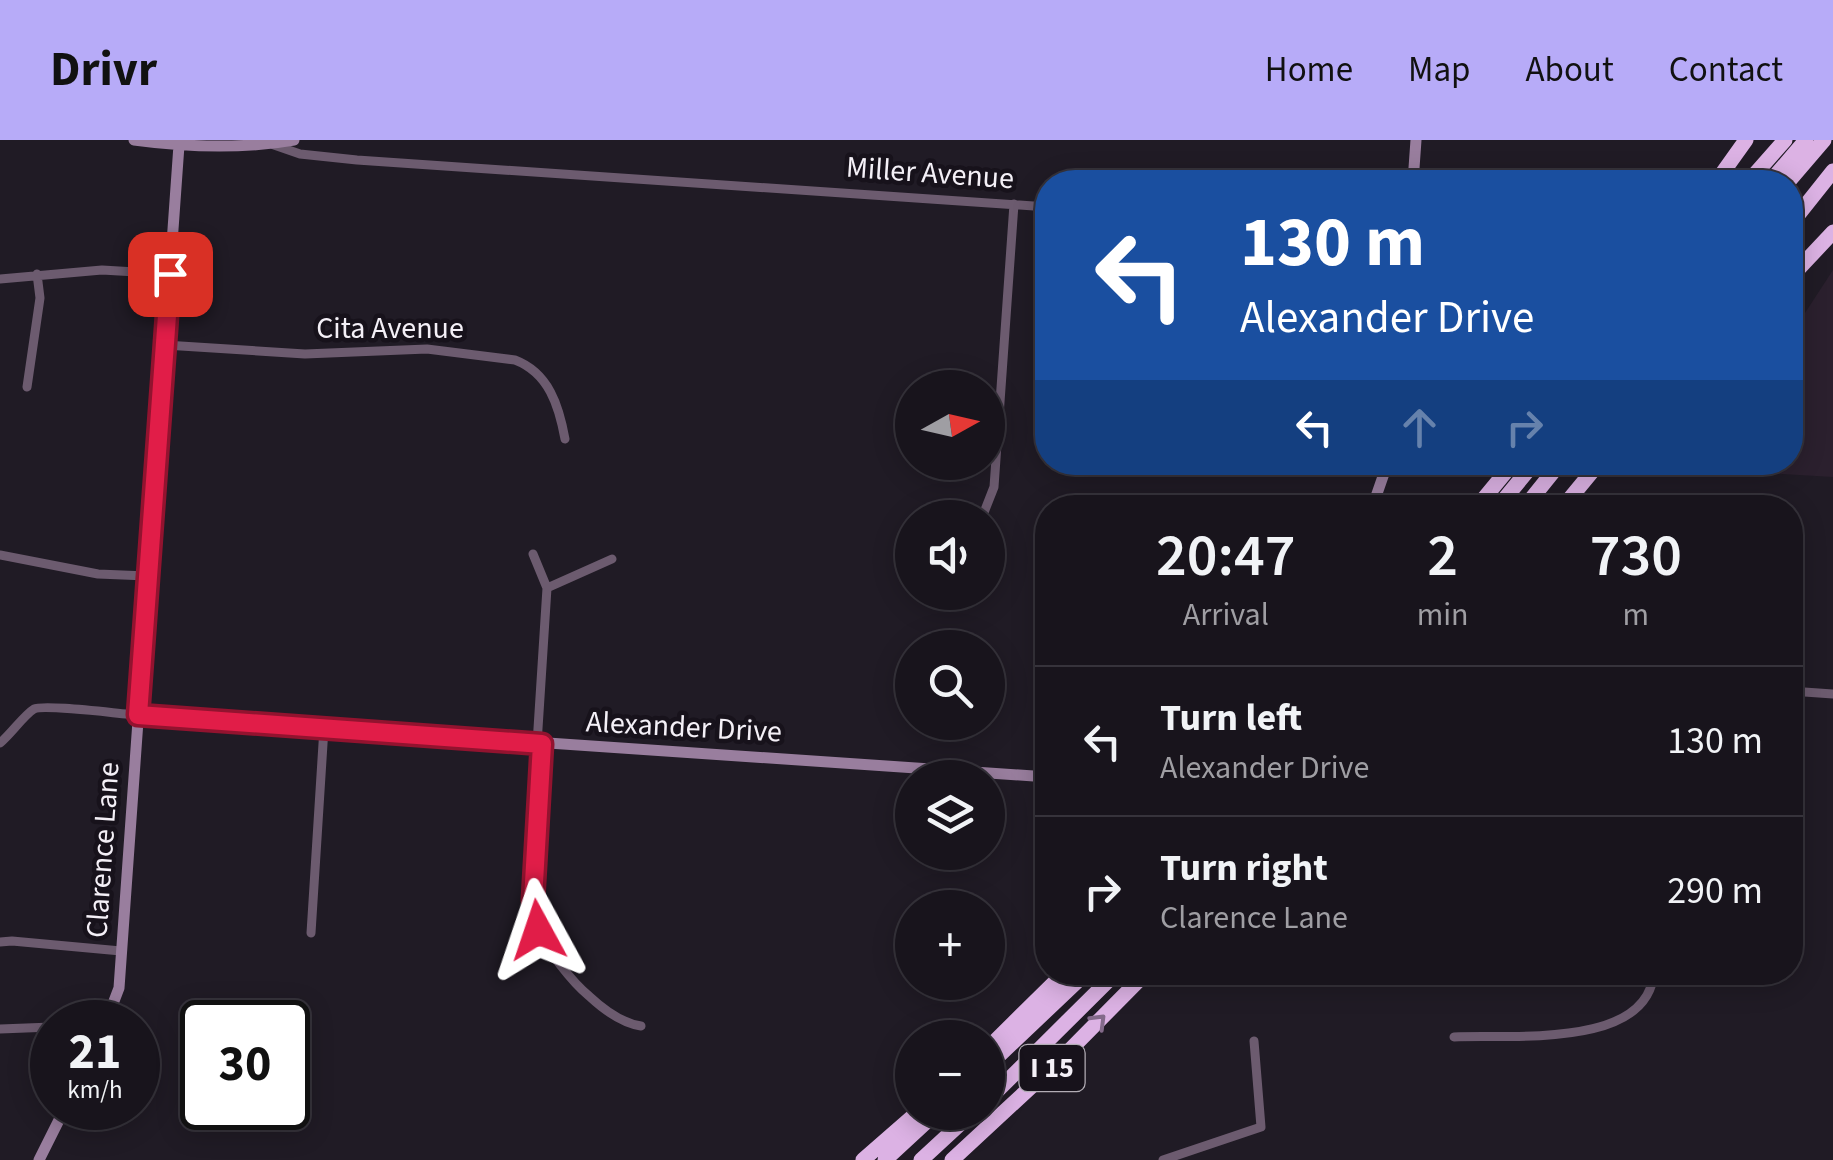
<!DOCTYPE html>
<meta charset="utf-8">
<style>
:root{--surface:#18141c;--page:#252129;--text:#f1f3f6;--muted:#9f9ea3;--line:#36333b;--accent:#b7abf8}
body{margin:0;font-family:"Source Sans 3",sans-serif;background:var(--page);color:var(--text);height:100vh;display:flex;flex-direction:column;font-size:38px;white-space:nowrap}
*{box-sizing:border-box;margin:0}
p{font-size:32px;color:var(--muted)}
.icon{flex:none;width:55px;height:55px;fill:none;stroke:currentColor;stroke-width:2;stroke-linecap:round;stroke-linejoin:round}
.map{position:relative;flex:1;overflow:hidden}
.panel{position:absolute;left:1035px;top:355px;width:768px;height:490px;display:flex;flex-direction:column;background:var(--surface);border-radius:40px;box-shadow:0 5px 25px #0003,0 0 0 2px var(--line)}
.panel>*{flex:none}
.banner{position:absolute;left:1035px;top:30px;width:768px;height:305px;border-radius:40px;box-shadow:0 5px 25px #0003,0 0 0 2px var(--line);background:#1a4fa0;color:#fff;overflow:hidden}
.needle{width:65px;rotate:82deg}
.tools{position:absolute;left:895px;top:230px;display:grid;gap:20px}
.tools a{display:grid;place-items:center;width:110px;height:110px;border-radius:50%;background:var(--surface);box-shadow:0 5px 25px #0003,0 0 0 2px var(--line);font-size:50px}
.speed{position:absolute;left:30px;top:860px;display:flex;gap:20px;font-size:50px;font-weight:700;text-align:center}
.speed>*{display:grid;place-content:center;width:130px;height:130px;border-radius:50%;background:var(--surface);box-shadow:0 5px 25px #0003,0 0 0 2px var(--line);line-height:1}
.speed small{font-size:25px;font-weight:400}
.speed .limit{border:5px solid #111;border-radius:15px;background:#fff;color:#111}
.pin{position:absolute;display:grid;place-items:center;width:85px;height:85px;color:#fff;margin:-42px;border-radius:20px;box-shadow:0 5px 15px #0006}
.me{position:absolute;width:110px;margin:-55px;rotate:355deg;stroke-linejoin:round;filter:drop-shadow(0 0 8px #0008)}
.turn{display:flex;align-items:center;gap:35px;height:210px;padding:0 40px;font-size:45px}
.turn .icon{width:130px;height:130px;stroke-width:2.5}
.turn b{display:block;font-size:70px;line-height:85px}
.lanes{display:flex;align-items:center;height:95px;padding:0 40px;background:#0003;justify-content:center;gap:50px;direction:ltr}
.lanes .off{opacity:.35}
.eta{display:flex;justify-content:space-evenly;align-items:center;height:170px;text-align:center}
.eta b{font-size:60px;font-weight:600;line-height:70px}
ul{padding:0;list-style:none}
li{display:flex;align-items:center;gap:30px;height:150px;padding:0 40px;border-top:2px solid var(--line)}
li div{flex:1}
li b{display:block;font-size:38px}
li em{font-style:normal}
header{display:flex;align-items:center;gap:60px;box-sizing:border-box;height:140px;padding:0 50px;background:var(--accent);color:#111}
header strong{font-size:48px}
nav{display:flex;gap:55px;margin-inline-start:auto;font-size:35px}
.map>svg:first-child{display:block}
.commercial{fill:#2b202e}
.lines{fill:none;stroke-linecap:round;stroke-linejoin:round}
.street{stroke:#6c5b6f;stroke-width:9}
.secondary{stroke:#997e9e;stroke-width:11}
.highway{stroke:#dcb2e4;stroke-width:15}
.oneway{stroke:#836a8a}
.route-casing{stroke:#92132f;stroke-width:25}
.route{stroke:#e11d48;stroke-width:18}
.labels{text-anchor:middle;dominant-baseline:central;stroke-width:9;stroke-linejoin:round;paint-order:stroke}
.shield{fill:#17121b;stroke:#b2adb5;stroke-width:2.5}
.shield-label{font-size:28px;font-weight:bold;fill:#f4f0f7}
.street-label{font-size:30px;fill:#f4f0f7;stroke:#17121b}
</style>
<header>
<strong>Drivr</strong>
<nav><a>Home</a><a>Map</a><a>About</a><a>Contact</a></nav>
</header>
<div class="map">
<svg width="1833" height="1020" viewBox="0 0 1833 1020">
<rect width="100%" height="100%" fill="#201b25"/>
<path class="commercial" d="M1833 130V337L1658 327 1663 322H1790V196Z"/>
<g class="lines">
<path class="street" d="M274 5 300 14 357 20 1048 67
M0 139 102 130 170 134
M165 205 305 214 427 209 515 220C549 233 559 266 565 299
M27 247 40 158 37 134
M983 375 994 347 1014 64
M533 414 547 448 537 604
M0 415 98 434 147 436
M547 448 612 419
M1790 551 1833 554
M0 603C11 594 24 575 34 569 44 564 120 574 138 575
M542 604C539 646 525 754 538 789 546 809 572 842 589 856 604 870 621 883 641 886
M311 793 324 588
M0 802 12 801 121 811
M0 889 52 887
M1454 897C1509 894 1648 910 1654 832
M1163 1020 1261 987 1254 901"/>
<path class="secondary" d="M134 0C186 7 243 9 294 0
M1413 42 1416 0
M1372 368 1388 322
M138 575 1048 637
M106 882 119 848 179 5
M39 1020 65 968"/>
<path class="highway" d="M1716 42 1746 0
M1748 42 1785 0
M1770 42 1806 0
M1788 42 1824 0
M1790 85 1833 31
M1790 138 1833 92
M1476 368 1514 322
M1497 368 1535 322
M1524 368 1561 322
M1562 368 1600 322
M988 908 1065 832
M988 926 1087 832
M988 960 1117 832
M863 1020 918 972
M885 1020 937 972
M921 1020 973 972
M952 1020 1060 920 1147 832"/>
</g>
<defs><path id="oneway-chevron" d="M-2-3.5L2.5 0L-2 3.5" fill="none" stroke-width="1.6" stroke-linecap="round" stroke-linejoin="round" transform="scale(2.5)"/></defs>
<use class="oneway" href="#oneway-chevron" transform="translate(1099 881) rotate(-45)"/>
<g class="lines">
<defs>
<path id="route" d="M170 134 138 575 542 604 533 760 538 790"/>
</defs>
<use href="#route" class="route-casing"/>
<use href="#route" class="route"/>
</g>
<g class="labels">
<rect class="shield" x="1019.5" y="905" width="65" height="46" rx="8"/>
<g class="shield-label">
<text x="1052" y="928">I 15</text>
</g>
<g class="street-label">
<text transform="translate(930 33) rotate(4)">Miller Avenue</text>
<text x="390" y="188">Cita Avenue</text>
<text transform="translate(684 587) rotate(3)">Alexander Drive</text>
<text transform="translate(103 710) rotate(-86)">Clarence Lane</text>
</g>
</g>
</svg>
<div class="tools">
<a><svg class="needle" viewBox="-14 -14 28 28"><path d="M0-13l5 13h-10z" fill="#e53935"/><path d="M0 13l5-13h-10z" fill="#9f9ea3"/></svg></a>
<a><svg class="icon" aria-label="sound" viewBox="0 0 24 24"><path d="M4 9h4l5-4v14l-5-4H4zM17 9q2 3 0 6"/></svg></a>
<a><svg class="icon" aria-label="search" viewBox="0 0 24 24"><circle cx="10" cy="10" r="6"/><path d="M15 15l6 6"/></svg></a>
<a><svg class="icon" aria-label="layers" viewBox="0 0 24 24"><path d="M12 4l9 5-9 5-9-5zM3 14l9 5 9-5"/></svg></a>
<a>+</a>
<a>−</a>
</div>
<div class="speed"><div>21<small>km/h</small></div><div class="limit">30</div></div>
<div class="pin" style="left:170px;top:134px;background:#d93025"><svg class="icon" aria-label="arrive" viewBox="0 0 24 24"><path d="M6 21V4h12l-3 4 3 4H6"/></svg></div>
<svg class="me" style="left:538px;top:790px" viewBox="-20 -20 40 40"><path d="M0-17L14 15 0 8-14 15z" fill="#e11d48" stroke="#fff" stroke-width="4"/></svg>
<div class="banner">
<div class="turn"><svg class="icon" aria-label="left" viewBox="0 0 24 24"><path d="M17 20v-9H6M10 6l-5 5 5 5"/></svg><div><b>130 m</b>Alexander Drive</div></div>
<div class="lanes"><svg class="icon" aria-label="left" viewBox="0 0 24 24"><path d="M17 20v-9H6M10 6l-5 5 5 5"/></svg><svg class="icon off" aria-label="ahead" viewBox="0 0 24 24"><path d="M12 20V5M6 11l6-6 6 6"/></svg><svg class="icon off" aria-label="right" viewBox="0 0 24 24"><path d="M7 20v-9h11M14 6l5 5-5 5"/></svg></div>
</div>
<section class="panel">
<div class="eta">
<div><b>20:47</b><p>Arrival</p></div>
<div><b>2</b><p>min</p></div>
<div><b>730</b><p>m</p></div>
</div>
<ul>
<li><svg class="icon" aria-label="left" viewBox="0 0 24 24"><path d="M17 20v-9H6M10 6l-5 5 5 5"/></svg><div><b>Turn left</b><p>Alexander Drive</p></div><em>130 m</em></li>
<li><svg class="icon" aria-label="right" viewBox="0 0 24 24"><path d="M7 20v-9h11M14 6l5 5-5 5"/></svg><div><b>Turn right</b><p>Clarence Lane</p></div><em>290 m</em></li>
</ul>
</section>
</div>
